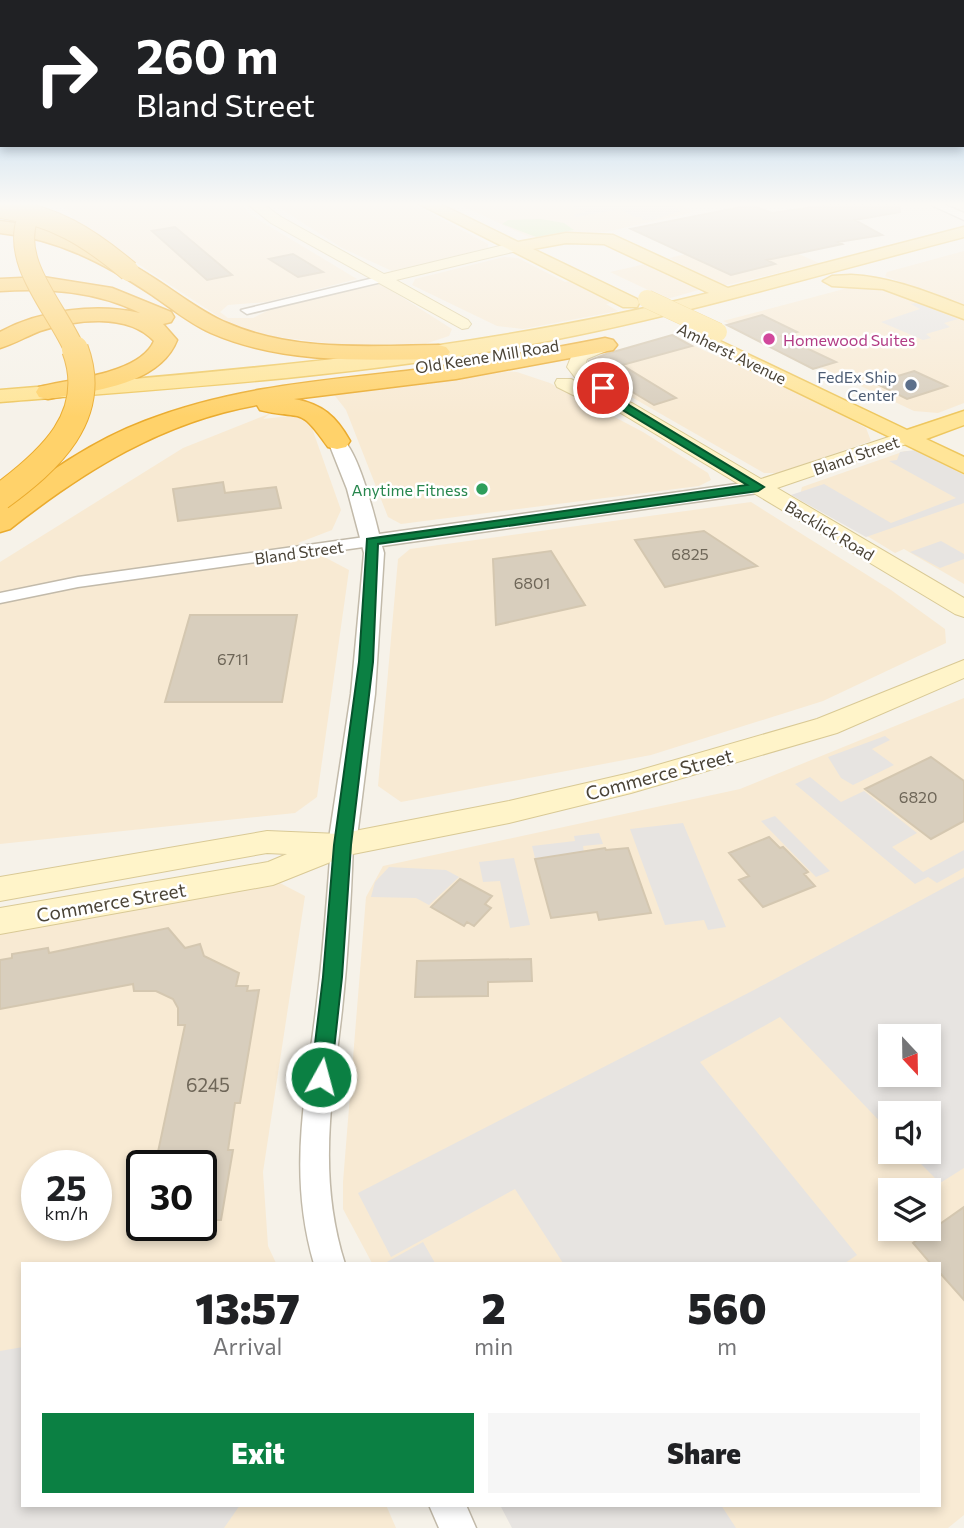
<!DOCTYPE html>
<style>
:root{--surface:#fff;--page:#f6f6f6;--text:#202124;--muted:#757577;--accent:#0b8043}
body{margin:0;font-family:Commissioner,sans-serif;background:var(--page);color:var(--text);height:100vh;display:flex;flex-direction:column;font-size:26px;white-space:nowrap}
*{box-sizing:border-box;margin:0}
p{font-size:23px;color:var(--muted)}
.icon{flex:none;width:38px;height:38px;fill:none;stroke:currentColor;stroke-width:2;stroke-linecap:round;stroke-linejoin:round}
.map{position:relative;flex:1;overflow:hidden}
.details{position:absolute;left:21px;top:1262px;width:920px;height:245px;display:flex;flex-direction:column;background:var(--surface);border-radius:0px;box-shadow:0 4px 10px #0003}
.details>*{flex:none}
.banner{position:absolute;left:0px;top:0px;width:964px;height:147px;box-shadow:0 4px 10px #0003;background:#202124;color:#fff;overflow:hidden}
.needle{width:46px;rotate:158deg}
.buttons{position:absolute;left:878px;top:1024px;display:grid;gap:14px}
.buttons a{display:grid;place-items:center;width:63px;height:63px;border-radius:0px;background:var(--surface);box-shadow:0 4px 10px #0003;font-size:35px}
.speed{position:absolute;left:21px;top:1150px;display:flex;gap:14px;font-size:35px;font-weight:700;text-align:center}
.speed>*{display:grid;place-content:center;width:91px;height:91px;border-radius:50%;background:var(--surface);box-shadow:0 4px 10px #0003;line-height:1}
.speed small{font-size:18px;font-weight:400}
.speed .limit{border:4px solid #111;border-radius:10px;background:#fff;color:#111}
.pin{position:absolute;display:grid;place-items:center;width:60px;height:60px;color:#fff;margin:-30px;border:4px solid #fff;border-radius:50%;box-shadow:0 2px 7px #0007}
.me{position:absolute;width:77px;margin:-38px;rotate:7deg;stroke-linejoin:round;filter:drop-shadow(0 0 5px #0008)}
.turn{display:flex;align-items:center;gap:24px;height:147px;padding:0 21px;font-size:32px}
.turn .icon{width:91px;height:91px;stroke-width:2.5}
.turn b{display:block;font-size:49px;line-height:60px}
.eta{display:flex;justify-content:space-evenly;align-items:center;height:119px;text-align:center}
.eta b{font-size:42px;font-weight:800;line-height:49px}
.button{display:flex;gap:14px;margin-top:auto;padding:14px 21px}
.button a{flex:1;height:80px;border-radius:0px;background:var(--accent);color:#fff;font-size:28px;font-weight:800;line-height:80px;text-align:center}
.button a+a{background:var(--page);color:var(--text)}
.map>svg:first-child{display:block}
.commercial{fill:#f8ead3;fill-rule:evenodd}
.green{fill:#cfedae}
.parking{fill:#e7e4e1;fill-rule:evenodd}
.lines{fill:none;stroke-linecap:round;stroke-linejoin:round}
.stream{stroke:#a1d1f6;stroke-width:3.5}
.building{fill:#d8cebd;stroke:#d4c7b0;stroke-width:2}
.minor-casing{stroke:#c2baaa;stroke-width:3}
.tertiary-casing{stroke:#c2baaa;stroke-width:3}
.secondary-casing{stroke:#d9c995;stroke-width:2}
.primary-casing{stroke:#eec75f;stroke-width:3}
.motorway-casing{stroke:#eaab2e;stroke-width:3}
.minor{fill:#fff;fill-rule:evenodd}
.tertiary{fill:#fff;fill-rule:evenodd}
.secondary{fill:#fff4c9;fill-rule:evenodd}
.primary{fill:#ffe598;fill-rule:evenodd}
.motorway{fill:#ffd26a;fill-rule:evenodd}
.primary-bridge-casing{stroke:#eec75f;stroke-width:19;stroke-linecap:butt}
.motorway-bridge-far1-casing{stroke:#eaab2e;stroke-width:22;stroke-linecap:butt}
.motorway-bridge-casing{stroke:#eaab2e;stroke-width:28;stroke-linecap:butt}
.primary-bridge{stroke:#ffe598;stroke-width:18}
.motorway-bridge-far1{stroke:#ffd26a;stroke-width:20}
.motorway-bridge{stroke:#ffd26a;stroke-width:26}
.route{fill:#0b8043;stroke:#07532c;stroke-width:2}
.hotel-dot{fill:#d1479c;stroke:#fff;stroke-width:2.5}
.service-dot{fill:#5c6f8a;stroke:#fff;stroke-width:2.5}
.leisure-dot{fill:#2e9e5b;stroke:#fff;stroke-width:2.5}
.labels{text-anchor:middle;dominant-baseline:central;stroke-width:5;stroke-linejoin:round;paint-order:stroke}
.far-hotel-label{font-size:16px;fill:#b23c85;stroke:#fff;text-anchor:start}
.far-street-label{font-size:16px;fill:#4a4336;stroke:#fff}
.far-service-label{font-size:16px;fill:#4e5e75;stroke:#fff;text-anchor:end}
.far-leisure-label{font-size:16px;fill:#27864d;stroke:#fff;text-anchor:end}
.number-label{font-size:16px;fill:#6e6658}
.street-label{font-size:19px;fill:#4a4336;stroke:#fff}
.near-number-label{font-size:19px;fill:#6e6658}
</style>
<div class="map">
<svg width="964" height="1528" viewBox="0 0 964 1528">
<rect width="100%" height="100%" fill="#f6f2e9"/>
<path class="commercial" d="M62 203H241L249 214 357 279 267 302 228 305 220 312 228 318H253L273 308 381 284 452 329 449 336 425 344 342 345 261 335 230 324 77 224Z
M272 203H411L488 244V248L392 271 342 248Z
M456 203H679L694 212 606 232 538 237H529Z
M760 237 819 263 723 286 669 258Z
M964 251V307L885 276 887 272Z
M504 257 518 258 565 282 571 281 615 302 606 304 618 311 523 329 497 326 412 285 415 279Z
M650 263 702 289 667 299 610 272Z
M859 285H881L964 319V403L938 413 914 411 723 321Z
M676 338 807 396 866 428 871 441 778 473H764L593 375 592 362Z
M488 370 517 372 550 383 643 432 708 473 711 480 699 486 401 524 388 517 346 410 332 392Z
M271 413 263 419 307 414 341 510 332 530 298 543 349 570 317 797 295 813 0 844V562L183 448Z
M905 451H921L964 475V584L904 549 895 553 800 495 802 487Z
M751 502 891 590 945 629 946 643 823 701 651 755 401 802 378 786 398 559 410 549Z
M964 698V1515L948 1528H514L501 1505H940V1264L372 1263 343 1209V1182L366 897 383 866 740 789ZM891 1036H929V1074H891ZM891 1113H929V1152H891ZM891 1190H929V1228H891Z
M280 883 305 896 263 1172 268 1246 276 1263 23 1264V1505H386L396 1528H0V929ZM37 1166H96V1225H37ZM142 1166H201V1225H142Z"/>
<path class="green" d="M541 219 564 223 574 230 536 237 502 224 508 220Z"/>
<path class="parking" d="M566 203H667L681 211 653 220H643L641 217H634L620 209 577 217 573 215 585 212Z
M917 303 958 319 944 323 950 327 926 334 931 338 923 340 881 322 920 309 911 304Z
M915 450 964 475V503L866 537 791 495 824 484 891 523 956 498 889 461 897 460 900 452Z
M941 541 964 554V559L940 568 910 552Z
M885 736 890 740 872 749 894 765 853 785 841 778 828 757Z
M810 777 841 802 864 791 917 833 892 847 923 872 964 850V868L937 883 928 877 915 884 795 784Z
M775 816 830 871 816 877 761 821Z
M683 823 726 927 708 930 704 920 665 925 630 829Z
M599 833 603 844 583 846 584 852 535 858 532 846 575 841 574 836Z
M514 858 530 925 510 928 500 881 483 882 479 862Z
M389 867 446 870 459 877 429 905 416 898 371 897 375 882Z
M964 877V1168L940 1183 909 1152H929V1113H891V1133L780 1017 700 1062 857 1255 845 1263H563L515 1189 391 1257 358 1193 754 990ZM891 1036H929V1074H891Z
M423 1242 435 1263H385Z
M23 1347V1505H240L224 1528H0V1351Z
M500 1505H721L736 1528H512Z"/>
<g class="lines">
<path class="stream" d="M905 203 908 204"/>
</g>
<path class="building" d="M841 203H899L900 212 855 220 882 235 838 242 842 244 767 260 775 264 731 275 631 229 751 205 772 213Z
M175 227 232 275 207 280 152 231Z
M293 254 323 272 298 277 269 259Z
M762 315 797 332 781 336 836 362 813 369 727 325Z
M672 335 692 346 622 365 676 398 654 405 588 365 589 361 606 354Z
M914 371 947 386 907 399 875 383Z
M223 482 225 493 276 487 281 508 178 521 173 489Z
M704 531 757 566 665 587 635 540Z
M551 551 585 605 496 625 493 559Z
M190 615H297L282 702H165Z
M931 757 964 781V821L931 839 865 789Z
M769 837 780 848 783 847 808 872 804 874 815 886 763 907 739 880 749 876 729 853Z
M605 848 606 850 628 848 651 913 599 920 597 912 551 918 535 859Z
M460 879 492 896 485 904 491 908 474 926 467 922 464 926 431 907Z
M168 928 185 948 200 944 204 956 239 973 236 986H248L247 991 259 990 240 1103H235L228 1150H233L221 1220H201V1166H155L185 1025H178V1008L173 999 156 991H134L133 984 0 1009V960L12 958V954L48 948 49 953Z
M531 959 532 981 488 982V996L415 997 417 961Z
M964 1207V1300L940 1273V1264H931L913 1243Z"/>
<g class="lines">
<defs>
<path id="minor" d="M927 203H941L964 213V220Z
M382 276 388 279 386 281 247 314 241 310Z
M372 536 378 537 380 541 378 545 78 587 0 603V593L78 577Z
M342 837 350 839 353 845C351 900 348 955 342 1010 332 1099 317 1176 345 1264H314C288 1175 305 1099 316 1010 323 955 327 900 331 845L334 839Z
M429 1505H466L476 1528H439Z"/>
<path id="tertiary" d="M337 436C356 440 374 514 379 534L758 481 768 487 758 493 382 546 384 553 375 694 356 845 352 852 342 855 332 852 328 845 351 694 364 553 347 489 328 441Z"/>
<path id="secondary" d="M246 203H262L281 217 384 274 516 242 524 247 521 250 396 280 468 320 471 324 468 328 462 329 271 223Z
M605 340 614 345 611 349 587 359 585 366 617 391 614 395 606 397 632 403 761 479 901 433H915L918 437 915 441 777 488 964 598V617L955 614 619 412 597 407 557 387 555 383 557 379H571L591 389 577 380 567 367 573 352Z
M964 660V678L837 733 631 793 509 823 348 855 273 885 0 934V908L268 862 287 854 267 853 0 901V877L267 831 339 834 509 801 630 773 817 719Z"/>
<path id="primary" d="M417 203H438L518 242 566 233 613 235 728 288 964 227V237C817 275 671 319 521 346 349 377 174 388 0 402V390C239 371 476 351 709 293L604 244 566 243 533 249 637 299 639 303 637 307H623Z
M851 275C891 277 927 292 964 306V319L883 289 832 286 823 281 832 276Z
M699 331 907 430 964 411V425L926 439 964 457V473L692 341 689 337 692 333Z"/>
<path id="motorway" d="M0 221C55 227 103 245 149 275 175 291 199 311 227 323 293 352 368 346 438 345L446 347 450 352 446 357 438 359C362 360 282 364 211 333 189 323 171 308 152 295 104 263 58 239 0 233Z
M43 277 112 288 171 312 174 317 171 322 163 324 177 340C159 386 91 391 48 399L39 397 36 392 39 387C70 379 140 374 154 341 127 312 74 320 40 331 27 336 14 344 0 348V332C40 310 96 303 140 313 96 291 48 288 0 291V279Z
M605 338 613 340 617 345 613 350 456 379 294 399C322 404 336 416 350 441L346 447 337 449 328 447C298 404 303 421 260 410L257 405C162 422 85 470 10 529L0 532V509C45 474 92 441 145 421 229 388 317 381 406 371 472 363 539 351 605 338Z"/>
</defs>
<use href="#minor" class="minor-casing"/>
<use href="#tertiary" class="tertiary-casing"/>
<use href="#secondary" class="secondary-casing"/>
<use href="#primary" class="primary-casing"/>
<use href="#motorway" class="motorway-casing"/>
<use href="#minor" class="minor"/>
<use href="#tertiary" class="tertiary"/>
<use href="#secondary" class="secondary"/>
<use href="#primary" class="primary"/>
<use href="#motorway" class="motorway"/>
<defs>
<path id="primary-bridge" d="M647 299 718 332"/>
<path id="motorway-bridge-far1" d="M0 208C55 216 87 236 129 271
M28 217C10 263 58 310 75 351"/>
<path id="motorway-bridge" d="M0 497C49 461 100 416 75 349"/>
</defs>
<use href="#primary-bridge" class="primary-bridge-casing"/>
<use href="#motorway-bridge-far1" class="motorway-bridge-far1-casing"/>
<use href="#motorway-bridge" class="motorway-bridge-casing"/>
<use href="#primary-bridge" class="primary-bridge"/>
<use href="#motorway-bridge-far1" class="motorway-bridge-far1"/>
<use href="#motorway-bridge" class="motorway-bridge"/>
</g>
<linearGradient id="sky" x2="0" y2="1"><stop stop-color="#8bc0ee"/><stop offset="0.49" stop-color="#fbf9f5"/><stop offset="1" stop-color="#fbf9f5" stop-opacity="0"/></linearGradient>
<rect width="964" height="417" fill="url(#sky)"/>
<path class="route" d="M599 386C610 385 624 395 629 405L764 487 758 491 378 544 373 662 351 845 342 977 331 1077 328 1083 321 1086 314 1083 311 1077 323 977 334 845 359 662 367 539 747 485 621 409 617 401 599 390Z"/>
<circle class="hotel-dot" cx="769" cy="339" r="7"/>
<circle class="service-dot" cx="911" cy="385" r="7"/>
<circle class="leisure-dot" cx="482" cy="489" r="7"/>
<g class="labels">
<g class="far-hotel-label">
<text x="783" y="339">Homewood Suites</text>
</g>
<g class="far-street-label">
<text transform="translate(732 353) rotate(26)">Amherst Avenue</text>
<text transform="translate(487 356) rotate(-9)">Old Keene Mill Road</text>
<text transform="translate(856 455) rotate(-19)">Bland Street</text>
<text transform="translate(830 530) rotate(31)">Backlick Road</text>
<text transform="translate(299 552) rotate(-8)">Bland Street</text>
</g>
<g class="far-service-label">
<text x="897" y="376">FedEx Ship<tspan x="897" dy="18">Center</tspan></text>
</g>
<g class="far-leisure-label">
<text x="468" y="489">Anytime Fitness</text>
</g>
<g class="number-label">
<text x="690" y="553">6825</text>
<text x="532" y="582">6801</text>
<text x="233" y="658">6711</text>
<text x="918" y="796">6820</text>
</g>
<g class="street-label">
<text transform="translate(659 774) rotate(-15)">Commerce Street</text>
<text transform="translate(111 902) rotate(-10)">Commerce Street</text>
</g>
<g class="near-number-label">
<text x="208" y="1084">6245</text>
</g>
</g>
</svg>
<div class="buttons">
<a><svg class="needle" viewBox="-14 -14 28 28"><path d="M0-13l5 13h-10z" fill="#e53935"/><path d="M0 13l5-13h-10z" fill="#757577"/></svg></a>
<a><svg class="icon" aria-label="sound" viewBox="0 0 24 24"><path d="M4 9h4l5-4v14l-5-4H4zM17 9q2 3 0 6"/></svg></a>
<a><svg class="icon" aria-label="layers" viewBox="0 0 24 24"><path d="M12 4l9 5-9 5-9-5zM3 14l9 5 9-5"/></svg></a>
</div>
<div class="speed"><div>25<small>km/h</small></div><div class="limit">30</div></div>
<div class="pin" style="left:603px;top:388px;background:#d93025"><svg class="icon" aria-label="arrive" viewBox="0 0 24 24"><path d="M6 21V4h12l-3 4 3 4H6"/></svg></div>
<svg class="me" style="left:321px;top:1077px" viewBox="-20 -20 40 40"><circle r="17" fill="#0b8043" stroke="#fff" stroke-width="3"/><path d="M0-11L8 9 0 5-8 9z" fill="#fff"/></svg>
<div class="banner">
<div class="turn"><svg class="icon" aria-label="right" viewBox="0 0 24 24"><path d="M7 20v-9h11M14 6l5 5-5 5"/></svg><div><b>260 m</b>Bland Street</div></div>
</div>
<section class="details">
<div class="eta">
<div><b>13:57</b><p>Arrival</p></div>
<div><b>2</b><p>min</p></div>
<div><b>560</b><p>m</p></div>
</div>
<div class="button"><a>Exit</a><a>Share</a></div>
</section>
</div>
